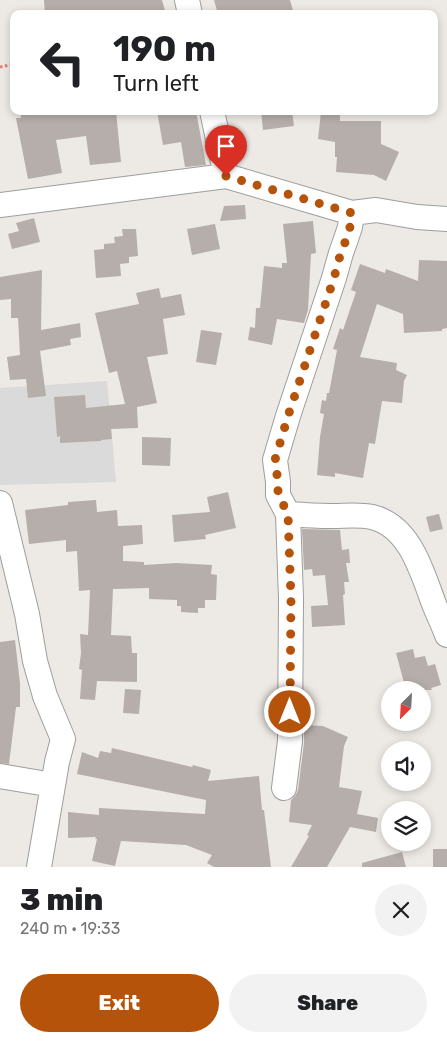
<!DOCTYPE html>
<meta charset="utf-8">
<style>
:root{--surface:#fff;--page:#f2f2f2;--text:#202124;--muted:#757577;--accent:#b45309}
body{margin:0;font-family:Rubik,sans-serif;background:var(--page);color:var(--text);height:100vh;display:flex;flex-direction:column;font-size:19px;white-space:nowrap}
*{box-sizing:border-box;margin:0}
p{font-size:16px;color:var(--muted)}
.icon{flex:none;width:28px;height:28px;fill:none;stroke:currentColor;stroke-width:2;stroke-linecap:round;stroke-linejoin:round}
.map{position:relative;height:867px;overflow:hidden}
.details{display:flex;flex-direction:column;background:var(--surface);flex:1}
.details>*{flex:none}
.hud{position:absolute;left:10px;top:10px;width:428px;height:105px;border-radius:10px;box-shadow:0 2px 8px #0003;background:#fff;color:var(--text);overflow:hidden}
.needle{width:32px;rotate:204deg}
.fabs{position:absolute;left:381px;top:681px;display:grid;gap:10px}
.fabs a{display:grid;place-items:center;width:50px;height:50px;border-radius:50%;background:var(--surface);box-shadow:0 2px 8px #0003;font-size:25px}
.pin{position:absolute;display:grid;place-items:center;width:42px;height:42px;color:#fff;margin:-51px -21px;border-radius:50% 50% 50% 0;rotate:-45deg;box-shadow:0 0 5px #0007}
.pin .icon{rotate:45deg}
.me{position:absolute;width:55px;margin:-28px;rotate:0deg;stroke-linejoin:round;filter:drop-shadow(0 0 4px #0008)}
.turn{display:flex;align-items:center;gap:18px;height:105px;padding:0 20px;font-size:22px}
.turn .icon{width:65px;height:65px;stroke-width:2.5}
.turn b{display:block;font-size:35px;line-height:42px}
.round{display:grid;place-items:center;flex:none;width:52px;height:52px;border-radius:26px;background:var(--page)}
.overview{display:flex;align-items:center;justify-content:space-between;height:85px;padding:0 20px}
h1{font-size:30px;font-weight:800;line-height:38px}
.primary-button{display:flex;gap:10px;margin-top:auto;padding:10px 20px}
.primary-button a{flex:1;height:58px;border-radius:30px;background:var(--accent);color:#fff;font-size:20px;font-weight:800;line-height:58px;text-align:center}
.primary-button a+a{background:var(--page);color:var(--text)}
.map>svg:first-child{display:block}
.residential{fill:#dbdada}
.building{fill:#b6aeaa}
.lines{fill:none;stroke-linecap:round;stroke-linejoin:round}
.minor-casing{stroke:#9e9e9e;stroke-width:26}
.path{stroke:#e9797b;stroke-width:3;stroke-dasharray:2.5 2.5;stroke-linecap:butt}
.minor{stroke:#fff;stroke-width:24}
.route{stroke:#b45309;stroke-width:9;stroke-dasharray:0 16.2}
</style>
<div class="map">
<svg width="447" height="867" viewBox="0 0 447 867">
<rect width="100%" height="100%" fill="#ede9e4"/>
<path class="residential" d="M107 381 116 482 0 485V388Z"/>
<path class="building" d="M44 0H162L166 14H45Z
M214 0H290L294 14H218Z
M20 111H116L121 162 90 165 86 136 56 140 62 173 28 179 16 118H21Z
M157 111H196L206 165 185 167 181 142 163 145Z
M261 111H292L294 126 263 130Z
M321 112 340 114V121H381V144L399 152 386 181 374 175 336 172 337 157H335V142L318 139Z
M245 205 246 219 220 221 224 206Z
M34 218 40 242 12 249 8 234 19 231 16 223Z
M313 221 316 253 311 254 308 310 304 323 277 319 272 345 248 340 250 327 255 328 256 308H260L264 266 282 268V263H287L283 224Z
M215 224 220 249 192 255 187 229Z
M122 229H136L138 256 129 257V263L120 264 121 276 96 278 94 250 104 249V244L115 243 114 237 123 236Z
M419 260 447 261V328L442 329V331L404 333 403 314 377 304 360 357 397 363 396 370 407 375 404 381 402 403 382 401 375 444 369 443 363 478 335 473V477L317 475 320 437 324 414 320 413 322 400 326 401 327 393H329L337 350 333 349 340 328 343 330 356 292 351 290 360 264 385 273 386 269 418 281Z
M42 270 41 330 80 323 81 337 70 339 71 345 40 351 46 396 28 398 26 379 10 380 7 357 20 355 18 318H11V299L0 300V277Z
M159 288 161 298 181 294 185 315 163 319 168 354 147 357 157 403 137 407 138 428 111 429 112 439 101 440V441L60 443V436L57 437 54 397 85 395 86 408 125 404 117 371 109 373 95 313 139 304 136 293Z
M201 330 222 333 216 365 196 362Z
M142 437 171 438 170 466 142 465Z
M228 492 236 528 205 535 206 539 174 542 172 515 210 512 207 497Z
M96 500 97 512 117 510 118 526 142 525 143 544 123 546V561L144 562V565L176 563 212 565 211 574 217 575 216 600H205V608H198V613L181 612V606H177V600L149 599V588L113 589 111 635 131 636 132 653H137V682L97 681 95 700 80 699 82 670 79 669 81 653 80 634 88 635 90 590 79 591 77 551 66 552V540L29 544 25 510 68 505V502Z
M439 514 443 529 430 532 426 517Z
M302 529 340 530 342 550 349 549 350 563H346L349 582H344L345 594 343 595 345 625 312 627 311 606 328 605 325 575 313 576 312 569 304 570Z
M15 640 20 683V707H16L9 764 0 763V642Z
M413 649 415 658 425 656 428 666 435 664 441 685 431 688 432 690H406L396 653Z
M125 689 141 690 139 714 123 713Z
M304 725 323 726 348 737 344 746 339 787 362 791 357 814 378 818 376 832 350 827 327 867H291L309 836 307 835 312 825 289 822 291 800 295 796 298 790 304 743Z
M112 748 192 767 193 765 211 770 208 781 259 776 262 810H264L271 867H214L207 863 212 855 186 845 121 841 115 866 92 861 97 839H95L96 837 68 838V812L99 815V808L205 814 206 800 77 774 82 752 98 758 100 751 111 753Z
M433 849H447V867H433Z
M402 852 406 867H362V863Z"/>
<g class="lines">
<defs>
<path id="minor" d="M187 0 190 14
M212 111 226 176
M0 205 226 176 352 213 376 210 417 217 447 219
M0 503 27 614 35 661 45 696 63 739 57 762 39 867
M288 514C302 515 316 516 330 516 344 516 359 514 372 517 410 526 422 572 434 604 438 614 443 624 447 635
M0 776 53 785
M284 788 290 741 291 599 288 514 278 495V482L275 460 288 416 334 278 341 253 346 239 350 227 352 213"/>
</defs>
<use href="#minor" class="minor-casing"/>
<path class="path" d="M0 67 14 64"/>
<use href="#minor" class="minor"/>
</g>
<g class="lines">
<path class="route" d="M226 176 352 213 350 227 346 240 341 252 334 278 288 416 275 460 278 482V494L288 514 291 599 290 712"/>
</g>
</svg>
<div class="fabs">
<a><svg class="needle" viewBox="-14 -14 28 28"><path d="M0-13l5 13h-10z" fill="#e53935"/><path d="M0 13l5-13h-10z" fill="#757577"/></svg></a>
<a><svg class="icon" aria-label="sound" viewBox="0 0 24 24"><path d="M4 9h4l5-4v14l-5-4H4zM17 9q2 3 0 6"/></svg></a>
<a><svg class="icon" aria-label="layers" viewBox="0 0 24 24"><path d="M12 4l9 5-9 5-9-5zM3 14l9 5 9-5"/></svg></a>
</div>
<div class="pin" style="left:226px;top:176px;background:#d93025"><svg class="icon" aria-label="arrive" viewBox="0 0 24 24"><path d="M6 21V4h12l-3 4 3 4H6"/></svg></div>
<svg class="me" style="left:290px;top:712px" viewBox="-20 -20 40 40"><circle r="17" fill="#b45309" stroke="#fff" stroke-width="3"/><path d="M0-11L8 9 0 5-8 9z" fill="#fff"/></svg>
<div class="hud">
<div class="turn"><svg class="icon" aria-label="left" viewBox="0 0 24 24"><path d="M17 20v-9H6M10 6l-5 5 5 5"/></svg><div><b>190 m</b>Turn left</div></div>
</div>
</div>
<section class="details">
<div class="overview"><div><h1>3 min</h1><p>240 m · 19:33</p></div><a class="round"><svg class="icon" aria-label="close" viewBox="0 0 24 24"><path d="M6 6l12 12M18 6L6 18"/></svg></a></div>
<div class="primary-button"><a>Exit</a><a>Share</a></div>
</section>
